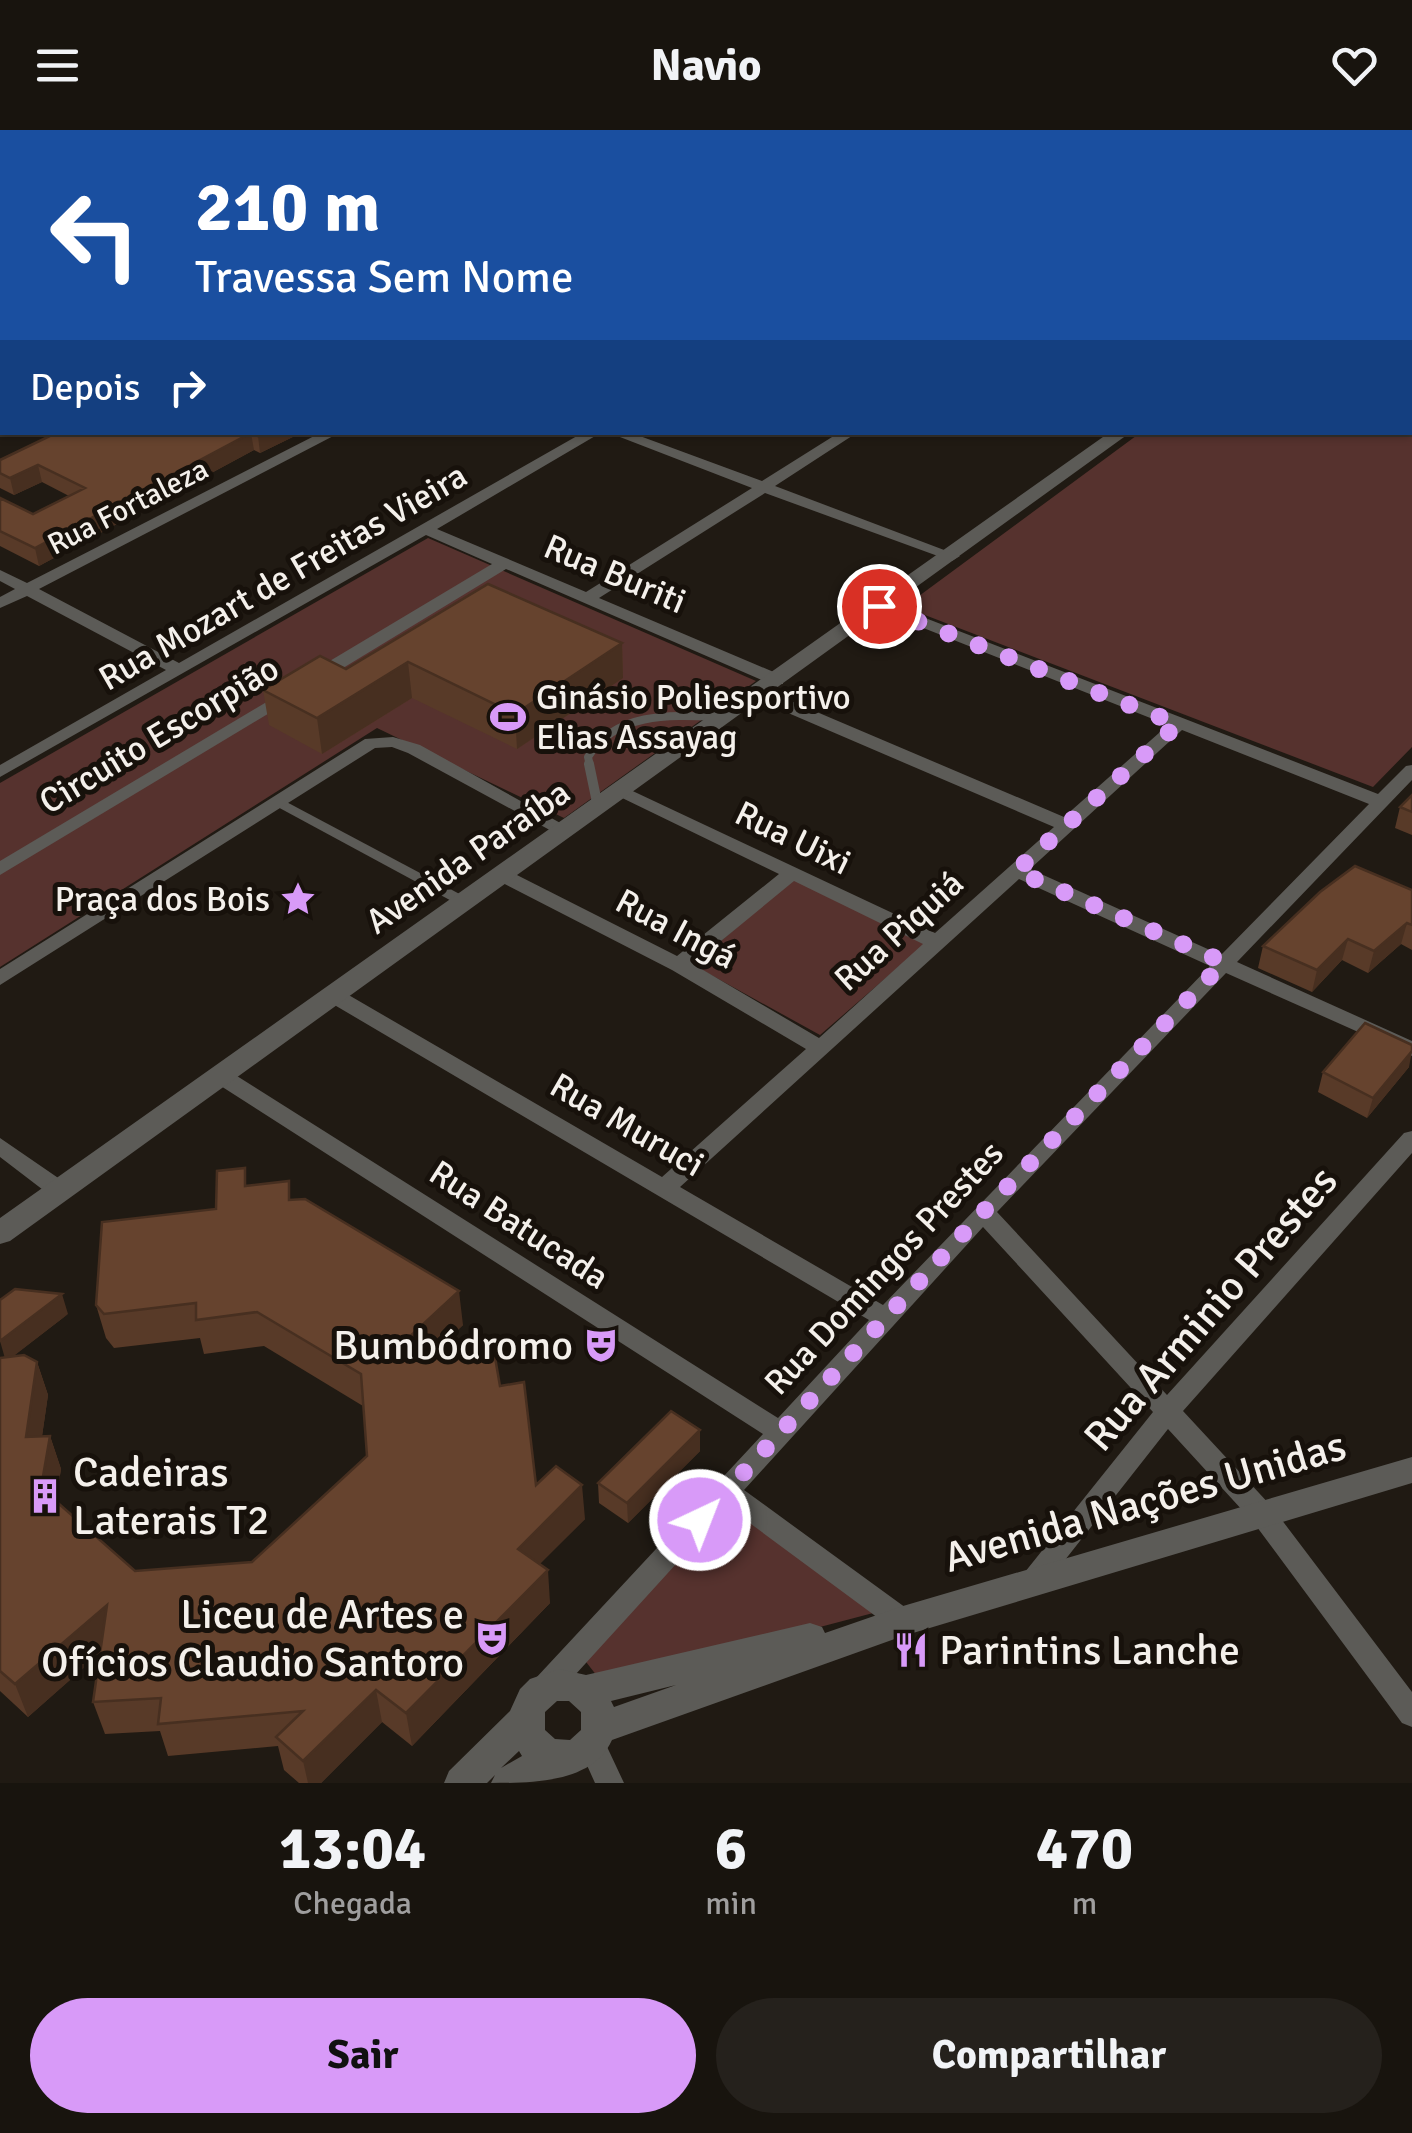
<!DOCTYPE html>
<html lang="pt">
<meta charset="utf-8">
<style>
:root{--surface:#18140e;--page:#25211c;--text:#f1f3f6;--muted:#9f9e9e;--line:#36332e;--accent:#d89af8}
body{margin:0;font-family:Signika,sans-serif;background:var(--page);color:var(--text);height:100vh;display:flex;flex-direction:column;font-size:38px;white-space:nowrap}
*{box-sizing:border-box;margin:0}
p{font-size:32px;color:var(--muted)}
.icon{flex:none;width:55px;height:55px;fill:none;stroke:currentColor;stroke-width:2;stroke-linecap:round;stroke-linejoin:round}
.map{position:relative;height:1653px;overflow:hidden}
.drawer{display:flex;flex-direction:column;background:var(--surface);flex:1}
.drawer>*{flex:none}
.hud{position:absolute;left:0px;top:0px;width:1412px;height:305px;box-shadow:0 2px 8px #0004,0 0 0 2px var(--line);background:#1a4fa0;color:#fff;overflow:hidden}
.pin{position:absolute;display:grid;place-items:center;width:85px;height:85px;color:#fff;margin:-42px;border:5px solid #fff;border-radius:50%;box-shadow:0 2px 10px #0007}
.me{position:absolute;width:110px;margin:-55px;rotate:43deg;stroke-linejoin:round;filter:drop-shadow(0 0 8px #0008)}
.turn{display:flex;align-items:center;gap:35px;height:210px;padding:0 30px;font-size:45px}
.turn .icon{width:130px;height:130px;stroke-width:2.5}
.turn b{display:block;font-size:70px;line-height:85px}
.then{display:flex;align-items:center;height:95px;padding:0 30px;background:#0003;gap:20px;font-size:38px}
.eta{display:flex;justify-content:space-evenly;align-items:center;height:170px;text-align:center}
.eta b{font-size:60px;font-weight:700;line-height:70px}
.action{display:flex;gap:20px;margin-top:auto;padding:20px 30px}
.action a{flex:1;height:115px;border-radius:60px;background:var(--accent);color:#111;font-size:40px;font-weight:700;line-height:115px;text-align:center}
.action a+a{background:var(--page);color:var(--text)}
header{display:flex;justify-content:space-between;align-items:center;height:130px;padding:0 30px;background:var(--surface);font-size:45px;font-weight:700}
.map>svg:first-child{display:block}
.green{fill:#56322e}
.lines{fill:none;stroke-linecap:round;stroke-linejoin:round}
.service-far1{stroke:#5c5b57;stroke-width:8}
.service{stroke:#5c5b57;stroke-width:10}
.pedestrian{fill:#5c5b57;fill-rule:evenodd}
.minor{fill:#5c5b57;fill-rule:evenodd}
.tertiary{fill:#5c5b57;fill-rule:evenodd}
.wall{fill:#583a28}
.shaded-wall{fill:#472f20}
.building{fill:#66432e;stroke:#472f20;stroke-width:2.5}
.route{stroke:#d89af8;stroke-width:18;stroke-dasharray:0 32.4}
.labels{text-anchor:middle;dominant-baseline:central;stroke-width:10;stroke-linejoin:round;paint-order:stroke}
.far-street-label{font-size:30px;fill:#f4f0eb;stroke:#17110b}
.street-label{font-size:35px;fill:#f4f0eb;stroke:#17110b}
.poi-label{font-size:35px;fill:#f4f0eb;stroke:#17110b;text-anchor:start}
.near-street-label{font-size:42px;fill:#f4f0eb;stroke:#17110b}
.near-poi-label{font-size:42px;fill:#f4f0eb;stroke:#17110b;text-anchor:end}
</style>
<header><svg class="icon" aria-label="menu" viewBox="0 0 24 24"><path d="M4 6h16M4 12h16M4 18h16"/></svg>Navio<svg class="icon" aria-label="heart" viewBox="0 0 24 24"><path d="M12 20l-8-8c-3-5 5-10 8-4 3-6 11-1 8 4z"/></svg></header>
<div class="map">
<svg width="1412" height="1653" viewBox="0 0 1412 1653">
<rect width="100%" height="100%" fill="#201a13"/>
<path class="green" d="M0 0H1412V14L1410 2H2V59Z
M1397 303 1412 307V617L1373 657 904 477 1140 303Z
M428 408 756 551 564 688 377 598 0 837V653Z
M794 748 925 814 820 905 693 835Z
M725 1373 877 1482 615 1551 597 1546 583 1528Z"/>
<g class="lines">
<path class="service-far1" d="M590 636 588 627C616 581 672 585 720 587"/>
<path class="service" d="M589 634 598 677"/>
<path class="pedestrian" d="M279 668 469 769 471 772 469 775H459L274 675 272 672Z"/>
<path class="minor" d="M1410 120 1412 121V129L1410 128Z
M1410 202H1412V210H1410Z
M1410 296 1412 304 1405 303 1410 302Z
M322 302H341L39 459 179 533 584 302H602L437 399 586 462 752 358 607 302H629L762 351 840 302H858L775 356 960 426 952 431 946 429 765 363 599 468 783 546V554H771L506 439 320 552H308V544L492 434 426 405 0 647V635L166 540 27 466 0 478V467L15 459 0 451V440L27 453Z
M879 470 1378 664 1406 636 1412 635V650L1237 832 1412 911V926L1226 843 997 1082 1167 1265 1404 1003 1412 1001V1023L1183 1281 1272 1377 1412 1562V1597L1402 1593 1254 1393 1168 1299 1043 1458 1034 1462 1025 1458 1021 1450 1025 1442 1153 1282 983 1097 744 1360 913 1483 917 1491 913 1499 903 1503 893 1499 728 1377 555 1567 545 1571 535 1567 531 1558 535 1549 763 1304 213 951 210 946 213 941H229L778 1288 869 1190 326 870 323 865 333 858 340 860 662 1047 806 919 672 840 495 749 492 745 495 741H509L677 826 779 744 616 665 613 661 622 656 935 803 1054 697 753 568 750 564 753 560H765L1064 687 1168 595 873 478 871 475ZM1182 600 1369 674 1221 825 1030 739ZM1019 749 1210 836 883 1175 680 1057ZM794 751 923 814 819 908 693 834Z
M290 558 296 559 299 563 296 567 0 745V731Z
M393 607 420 615 573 700 571 704H557L408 623 392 617 375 618 0 855V839L365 609Z
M0 1008 67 1054 70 1060 67 1066H51L0 1027Z
M591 1600 601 1604 624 1653H595L577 1613 581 1604Z"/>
<path class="tertiary" d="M1412 80V91L1410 92V81Z
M1110 302H1131L10 1111 0 1114V1088Z
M1412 1327V1353L903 1506 612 1610C593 1653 532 1653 491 1653L495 1645 487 1653H444L449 1641 510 1581 520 1559 530 1549 559 1539 586 1545 810 1493 822 1497 825 1503 903 1476ZM676 1555 614 1577 611 1571ZM557 1571H569L581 1582V1600L570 1610 555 1609 545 1600V1582ZM519 1621 522 1626 501 1638Z"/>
</g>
<path class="wall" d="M58 302H303L260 323 254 320 39 436 0 416V368L33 384 69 366 42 352 14 365 0 358V330Z
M488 454 622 513 623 548 517 619 412 568 322 624 269 595 263 560 346 539Z
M1412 665V705L1395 698 1400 677Z
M1412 760V820L1401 814 1368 843 1342 830 1312 862 1258 838 1263 816Z
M1409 937 1367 988 1318 962 1323 942Z
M248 1056 293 1070 463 1195 440 1217 500 1256 536 1355 585 1389 539 1434 550 1473 412 1616 382 1592 321 1653H299L284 1640 278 1616 168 1626 160 1601 105 1604 93 1572 100 1523 28 1587 0 1561V1228L4 1227 68 1184 13 1226 37 1232 48 1265 42 1306H50L61 1339 56 1371 135 1441 252 1432 367 1326 363 1276 264 1216 204 1224 200 1208 114 1218 106 1208 96 1175 216 1079Z
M700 1300V1321L628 1393 599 1373 598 1353Z"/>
<path class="shaded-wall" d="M266 302H303L260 323 258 306Z
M251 303 254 320 39 436 35 418Z
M38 335 42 352 14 365 10 348Z
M622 513 623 548 517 619 515 584Z
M408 532 412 568 322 624 317 588Z
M1407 793 1401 814 1368 843 1374 821Z
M1348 809 1342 830 1312 862 1317 840Z
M1412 921 1409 937 1367 988 1373 968Z
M459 1161 463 1195 396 1258 391 1224Z
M62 1164 68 1184 6 1232 0 1211Z
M37 1232 48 1265 37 1341 26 1307Z
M700 1300V1321L628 1393 627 1373Z
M50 1306 61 1339 52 1392 41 1358Z
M582 1355 585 1389 522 1452 518 1419Z
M548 1440 550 1473 412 1616 406 1583Z
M107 1475 118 1508 28 1587 15 1554Z
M376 1560 382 1592 321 1653H308L303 1631Z"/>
<path class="building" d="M58 302H266L258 306 251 303 35 418 0 401V368L33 384 85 358 38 335 10 348 0 343V330Z
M488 454 622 513 515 584 408 532 317 588 263 560 320 526 346 539Z
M1412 665V682L1400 677Z
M1355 736 1412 760V795L1407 793 1374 821 1348 809 1317 840 1263 816 1320 762Z
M1365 893 1412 915V921L1373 968 1323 942Z
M245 1038V1056L289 1051V1070L305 1069 459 1161 391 1224 492 1210 500 1256 524 1252 536 1355 556 1336 582 1355 518 1419 548 1440 406 1583 376 1560 303 1631 276 1607 303 1581 158 1594 161 1568 93 1572 107 1475 15 1554 0 1541V1228L24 1225 37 1232 26 1307 50 1306 41 1358 135 1441 252 1432 367 1326 361 1244 257 1182 196 1190V1173L104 1184 96 1175 102 1092 216 1079 217 1041Z
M15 1159 62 1164 0 1211V1170Z
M671 1281 700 1300 627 1373 598 1353Z"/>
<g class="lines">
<path class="route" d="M700 1390 983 1082 1224 832 1016 741 1178 594 879 476"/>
</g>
<defs>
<symbol id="stadium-bare" viewBox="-9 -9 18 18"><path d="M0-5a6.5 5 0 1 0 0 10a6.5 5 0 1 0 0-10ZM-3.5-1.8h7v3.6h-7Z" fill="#d89af8" stroke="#17110b" stroke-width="2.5" paint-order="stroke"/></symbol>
<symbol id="sight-bare" viewBox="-9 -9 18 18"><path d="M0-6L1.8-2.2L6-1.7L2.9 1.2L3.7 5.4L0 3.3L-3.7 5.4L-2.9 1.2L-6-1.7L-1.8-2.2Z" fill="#d89af8" stroke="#17110b" stroke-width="2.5" paint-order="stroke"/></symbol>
<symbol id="theatre-bare" viewBox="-9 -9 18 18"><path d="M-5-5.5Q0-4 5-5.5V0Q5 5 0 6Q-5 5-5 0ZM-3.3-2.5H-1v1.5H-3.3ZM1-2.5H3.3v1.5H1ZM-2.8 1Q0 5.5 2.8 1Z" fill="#d89af8" stroke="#17110b" stroke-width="2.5" paint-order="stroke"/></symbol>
<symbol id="building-bare" viewBox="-9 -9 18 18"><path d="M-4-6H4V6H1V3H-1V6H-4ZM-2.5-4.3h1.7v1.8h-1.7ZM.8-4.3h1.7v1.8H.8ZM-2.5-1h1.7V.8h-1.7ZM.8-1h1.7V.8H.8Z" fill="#d89af8" stroke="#17110b" stroke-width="2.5" paint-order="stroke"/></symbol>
<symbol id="restaurant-bare" viewBox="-9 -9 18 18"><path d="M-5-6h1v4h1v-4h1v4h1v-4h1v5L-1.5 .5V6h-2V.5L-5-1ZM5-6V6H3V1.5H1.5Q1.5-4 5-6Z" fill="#d89af8" stroke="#17110b" stroke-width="2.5" paint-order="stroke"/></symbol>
</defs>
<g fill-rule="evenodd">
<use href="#stadium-bare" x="483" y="562" width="50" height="50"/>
<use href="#sight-bare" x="273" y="744" width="50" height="50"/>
<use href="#theatre-bare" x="576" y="1190" width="50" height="50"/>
<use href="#building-bare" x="20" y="1341" width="50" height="50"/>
<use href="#theatre-bare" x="467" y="1483" width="50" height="50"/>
<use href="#restaurant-bare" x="886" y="1495" width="50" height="50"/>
</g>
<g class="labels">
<g class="far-street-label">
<text transform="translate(128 377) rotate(-27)">Rua Fortaleza</text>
</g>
<g class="street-label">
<text transform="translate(615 444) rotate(23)">Rua Buriti</text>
<text transform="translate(283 447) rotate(-30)">Rua Mozart de Freitas Vieira</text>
<text transform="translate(159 605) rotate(-31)">Circuito Escorpião</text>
<text transform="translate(793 708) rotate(26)">Rua Uixi</text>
<text transform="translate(468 727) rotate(-35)">Avenida Paraíba</text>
<text transform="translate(676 799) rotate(28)">Rua Ingá</text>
<text transform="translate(899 801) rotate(-42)">Rua Piquiá</text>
<text transform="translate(627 995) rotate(30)">Rua Muruci</text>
<text transform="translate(519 1095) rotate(33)">Rua Batucada</text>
<text transform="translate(884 1138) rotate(-47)">Rua Domingos Prestes</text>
</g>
<g class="poi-label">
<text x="536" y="567">Ginásio Poliesportivo<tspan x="536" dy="40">Elias Assayag</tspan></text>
<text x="270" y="769" text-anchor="end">Praça dos Bois</text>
</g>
<g class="near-street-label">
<text transform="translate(1211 1179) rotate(-49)">Rua Arminio Prestes</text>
<text transform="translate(1145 1372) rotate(-16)">Avenida Nações Unidas</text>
</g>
<g class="near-poi-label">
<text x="573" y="1215">Bumbódromo</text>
<text x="73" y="1342" text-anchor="start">Cadeiras<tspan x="73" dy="48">Laterais T2</tspan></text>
<text x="464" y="1484">Liceu de Artes e<tspan x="464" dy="48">Ofícios Claudio Santoro</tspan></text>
<text x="939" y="1520" text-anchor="start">Parintins Lanche</text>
</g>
</g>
</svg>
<div class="pin" style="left:879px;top:476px;background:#d93025"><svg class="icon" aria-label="arrive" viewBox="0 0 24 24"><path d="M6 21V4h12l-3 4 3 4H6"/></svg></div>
<svg class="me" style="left:700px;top:1390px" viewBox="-20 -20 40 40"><circle r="17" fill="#d89af8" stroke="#fff" stroke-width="3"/><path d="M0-11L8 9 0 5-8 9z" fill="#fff"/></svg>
<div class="hud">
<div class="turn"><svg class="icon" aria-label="left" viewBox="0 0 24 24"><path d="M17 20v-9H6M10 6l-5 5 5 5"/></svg><div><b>210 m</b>Travessa Sem Nome</div></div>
<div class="then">Depois<svg class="icon" aria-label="right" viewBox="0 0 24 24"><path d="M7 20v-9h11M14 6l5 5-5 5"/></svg></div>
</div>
</div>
<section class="drawer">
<div class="eta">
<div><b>13:04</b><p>Chegada</p></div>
<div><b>6</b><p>min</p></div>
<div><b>470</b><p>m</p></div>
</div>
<div class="action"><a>Sair</a><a>Compartilhar</a></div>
</section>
